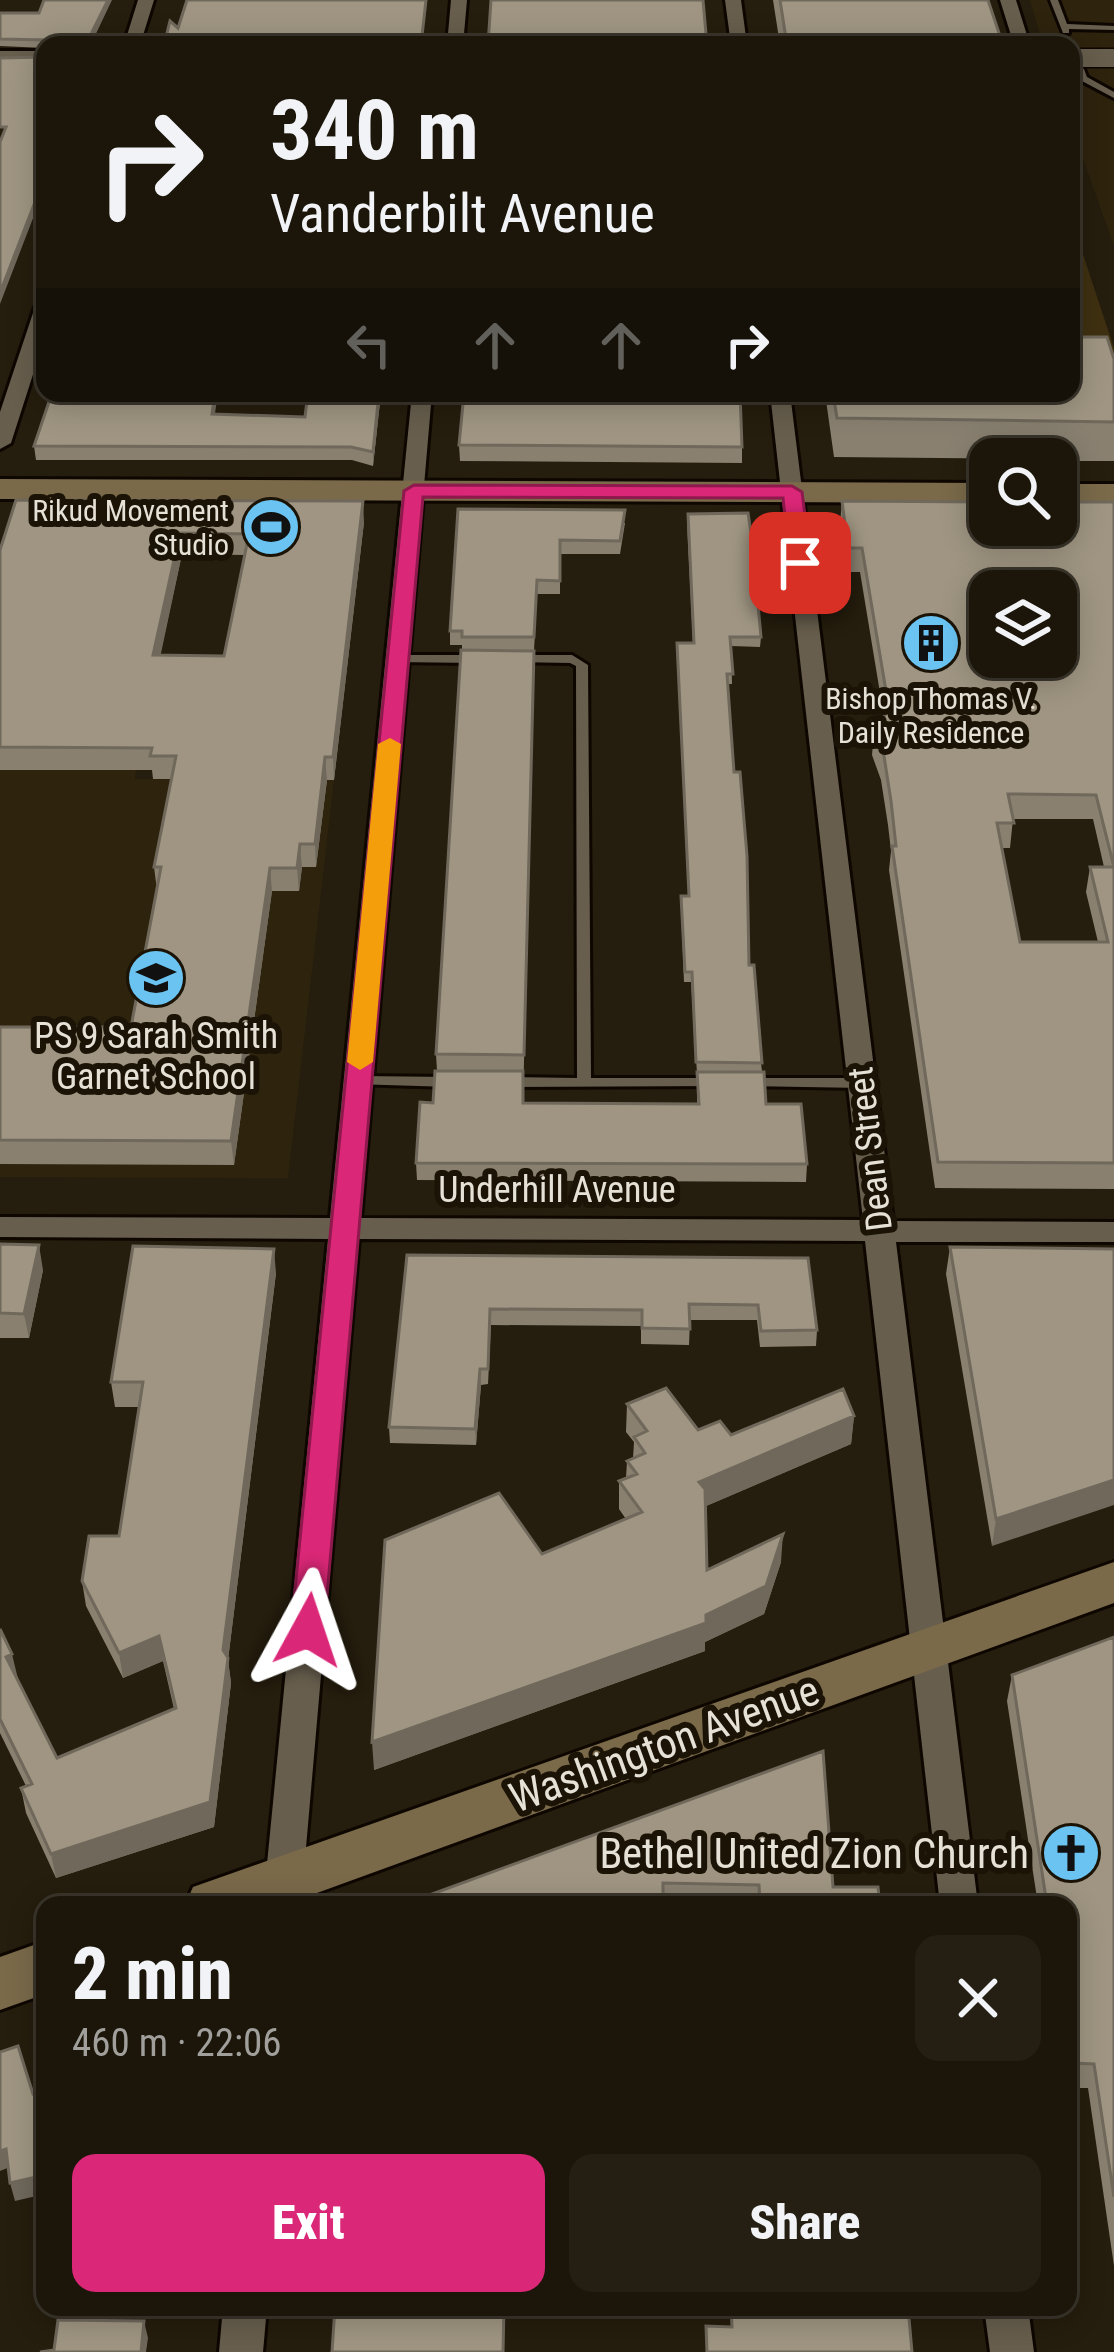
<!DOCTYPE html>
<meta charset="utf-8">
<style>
:root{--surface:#1c160a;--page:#251f13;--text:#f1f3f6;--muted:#a09f9c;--line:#3a352b;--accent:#db2777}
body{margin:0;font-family:"Roboto Condensed",sans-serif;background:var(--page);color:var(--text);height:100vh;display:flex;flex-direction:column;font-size:45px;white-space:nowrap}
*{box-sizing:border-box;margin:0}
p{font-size:39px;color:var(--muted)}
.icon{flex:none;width:66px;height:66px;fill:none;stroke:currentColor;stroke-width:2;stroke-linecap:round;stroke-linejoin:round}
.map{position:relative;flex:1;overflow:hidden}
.sheet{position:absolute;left:36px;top:1896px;width:1041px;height:420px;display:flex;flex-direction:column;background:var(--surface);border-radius:24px;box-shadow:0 6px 30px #0003,0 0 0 3px var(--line)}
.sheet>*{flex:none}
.banner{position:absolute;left:36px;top:36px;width:1044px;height:366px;border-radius:24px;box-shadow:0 6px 30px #0003,0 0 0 3px var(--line);background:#1c160a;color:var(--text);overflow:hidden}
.fabs{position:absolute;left:969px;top:438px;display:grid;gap:24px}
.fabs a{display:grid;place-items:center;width:108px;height:108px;border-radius:24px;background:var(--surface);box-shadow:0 6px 30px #0003,0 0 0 3px var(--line);font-size:60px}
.pin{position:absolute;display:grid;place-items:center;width:102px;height:102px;color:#fff;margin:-51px;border-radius:24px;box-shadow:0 6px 18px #0006}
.me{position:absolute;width:132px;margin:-66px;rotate:5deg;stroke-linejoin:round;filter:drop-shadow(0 0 9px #0008)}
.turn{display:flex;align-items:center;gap:42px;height:252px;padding:0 36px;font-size:54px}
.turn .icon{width:156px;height:156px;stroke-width:2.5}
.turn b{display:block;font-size:84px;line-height:102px}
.lanes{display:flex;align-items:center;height:114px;padding:0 36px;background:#0003;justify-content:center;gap:60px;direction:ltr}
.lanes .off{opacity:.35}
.round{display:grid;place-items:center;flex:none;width:126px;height:126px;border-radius:24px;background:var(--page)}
.summary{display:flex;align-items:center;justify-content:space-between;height:204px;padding:0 36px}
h1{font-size:72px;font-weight:800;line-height:90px}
.action{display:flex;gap:24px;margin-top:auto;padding:24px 36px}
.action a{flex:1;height:138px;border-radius:24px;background:var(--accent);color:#fff;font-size:48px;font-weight:800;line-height:138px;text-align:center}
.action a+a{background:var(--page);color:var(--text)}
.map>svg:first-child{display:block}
.built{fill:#2e230d}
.green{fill:#3f3011}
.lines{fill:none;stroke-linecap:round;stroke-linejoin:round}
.service-casing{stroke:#0e0700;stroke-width:6}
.minor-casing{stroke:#0e0700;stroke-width:6}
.secondary-casing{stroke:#0e0700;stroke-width:6}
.service{fill:#675e4d;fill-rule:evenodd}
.minor{fill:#675e4d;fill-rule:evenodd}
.secondary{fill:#7a6a4a;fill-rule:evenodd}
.minor-bridge-casing{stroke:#0e0700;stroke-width:21;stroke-linecap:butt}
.minor-bridge{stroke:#675e4d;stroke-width:18}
.wall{fill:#898070;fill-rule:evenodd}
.shaded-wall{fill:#6f685b}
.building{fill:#9f9582;stroke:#6f685b;stroke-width:3;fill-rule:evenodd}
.route{fill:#db2777;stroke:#8e194d;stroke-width:3}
.slow{fill:#f59e0b}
.labels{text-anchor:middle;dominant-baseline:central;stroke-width:12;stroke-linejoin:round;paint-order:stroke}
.far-poi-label{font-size:30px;fill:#e6e1d7;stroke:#1b1305;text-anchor:end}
.poi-label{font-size:36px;fill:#e6e1d7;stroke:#1b1305}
.street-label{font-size:36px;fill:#e6e1d7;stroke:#1b1305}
.near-street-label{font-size:42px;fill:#e6e1d7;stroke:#1b1305}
.near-poi-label{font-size:42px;fill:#e6e1d7;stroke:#1b1305;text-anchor:end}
</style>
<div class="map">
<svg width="1114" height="2352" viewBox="0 0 1114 2352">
<rect width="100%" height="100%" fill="#251d0d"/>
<path class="built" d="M1030 0H1114V246L1071 125V45H1043Z
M0 770H136L135 779 334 780 288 1178 0 1177Z"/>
<path class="green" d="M1071 218 1114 348V415L1071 375Z"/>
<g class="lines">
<defs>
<path id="service" d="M1050 0H1058L1067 24 1114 26V30L1069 29V33H1063Z
M1068 44 1075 46 1087 77 1114 92V98L1080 80 1071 57V45Z
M398 655H476L482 659 476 663 394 662 392 659Z
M518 655H572L588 665 591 1078H715L720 1080 722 1083 720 1086 505 1087 498 1082 505 1077 577 1078 576 666 570 663 514 662 512 659Z
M358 1076 451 1077 458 1082 451 1087 353 1084 351 1081Z
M745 1078H862L869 1083 862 1088 740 1086 738 1083 740 1080Z"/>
<path id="minor" d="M138 0H154L140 45H124Z
M451 0H467L463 45H447Z
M725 0H741L747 45H731Z
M1000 0H1016L1030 45H1014Z
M0 51H45V61H0Z
M45 301V337L11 443 0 449V412L35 307Z
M412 393H432L361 1218 863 1220 770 393H790L893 1221 1114 1222V1242H896L978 1905H940L865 1241 359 1239 301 1905H263L328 1239 0 1237V1217L330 1218Z
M223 2307H267L263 2352H219Z
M984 2307H1028L1034 2352H990Z"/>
<path id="secondary" d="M0 479 990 483V503L0 499Z
M1056 484H1114V504H1056Z
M1114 1562V1603L284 1905H185L193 1887Z
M45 1941V1994L0 2010V1957Z"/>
</defs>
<use href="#service" class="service-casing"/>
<use href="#minor" class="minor-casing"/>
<use href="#secondary" class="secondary-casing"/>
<use href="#service" class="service"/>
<use href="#minor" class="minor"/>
<use href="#secondary" class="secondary"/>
<defs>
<path id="minor-bridge" d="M1071 58H1114"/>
</defs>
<use href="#minor-bridge" class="minor-bridge-casing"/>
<use href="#minor-bridge" class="minor-bridge"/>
</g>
<path class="wall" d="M773 0H988L1003 45H780Z
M0 13 95 35 98 45H45V48L0 46Z
M1114 359V461H1056V459L834 457 825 393H1071Z
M308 393H381L373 466 352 460H36L34 446 215 414 305 417Z
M459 445 742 447V463L460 461Z
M16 500 364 522 334 780H327L316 867H302L299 891H272L234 1165 0 1164V1027H131L157 890 154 867 171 779H153L152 770H0V550ZM182 554 245 555 224 656 160 655Z
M842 501 1114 502V1189L935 1188 889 870 891 851 888 825 881 780 872 755 874 731 884 717 860 572H847L840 524ZM1013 819H1093L1104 867H1090L1086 892 1098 942H1020L1002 848H1010Z
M458 509 625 523 620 554H560V594H537L534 651 523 1103 697 1104V1073L691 982H684L681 906 688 896 693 643 687 523 761 637 760 647 731 646 732 684H727L749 965 766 1104 807 1164 806 1182 417 1180 416 1163 433 1103 437 1071 436 1054 462 650V645H450V631Z
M0 1244 43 1270 29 1338H0Z
M950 1247 1114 1249 992 1546 946 1274Z
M407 1255 808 1258 817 1330 816 1346 760 1347 757 1320H690L689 1345 641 1344V1326L491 1325 488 1384 481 1385 476 1445 390 1443 389 1427Z
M276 1273 228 1660 231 1683 214 1827 56 1878 26 1813 21 1788 26 1786 0 1733V1629L17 1679 57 1758 174 1709 163 1661 123 1678 86 1606 82 1581 119 1536 140 1407H115L111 1382Z
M627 1404 698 1430 731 1435 854 1416 851 1444 706 1506 707 1570 781 1562 764 1614 705 1642V1651L374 1770 542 1554 626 1519 619 1509V1481L626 1478 627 1461 633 1458 634 1442 626 1432Z
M1114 1637V2266L1088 2088H1068V1905H1038L1007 1701 1012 1675Z
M823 1751 833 1887 880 1905H402Z"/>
<path class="shaded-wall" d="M108 0H112L93 40 92 32Z
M45 176V187L0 304V293Z
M215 393H218L213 427 212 414Z
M379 393H381L373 466V452Z
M363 501 364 522 334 780 333 757Z
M180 533 182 554 156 677 153 655Z
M325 757 327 780 316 867 315 844Z
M300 844 302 867 299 891 297 868Z
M270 868 272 891 234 1165 231 1141Z
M39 1245 43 1270 29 1338 24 1314Z
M274 1249 276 1273 228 1660 231 1683 214 1827 56 1878 51 1854 226 1673 223 1650Z
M480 1369 481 1385 476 1445 475 1429Z
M854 1416 851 1444 697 1510 699 1482Z
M1114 1480V1505L992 1546 996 1519Z
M783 1534 781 1562 764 1614 705 1642V1651L374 1770 372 1742 706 1615Z
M159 1636 163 1661 123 1678 119 1653Z
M12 1654 18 1679 6 1657Z
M6 2149 10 2167 0 2171V2151Z
M45 2175V2194L15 2201 10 2183Z
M144 2321 148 2338 146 2352H141Z"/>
<path class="building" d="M44 0H108L92 32 97 36 94 45H48L47 40 0 39V13H39Z
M187 0H426L421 45H164L170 21 178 28Z
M491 0H703L707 45H488Z
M780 0H988L1003 45H787Z
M45 57V176L0 293V142L6 127H0V58Z
M1071 337H1107L1114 359V422L837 418 833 393H1071Z
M52 393H215L212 414 305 417 308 393H379L373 452 351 447 34 446Z
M464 393H740L742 447 459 445Z
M16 500 363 501 333 757H325L315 844H300L297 868H270L231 1141 0 1140V1027H131L161 867H154L176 756H150L152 748 0 747V550ZM180 533 249 534 224 656 153 655Z
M842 501 990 502V525H1056V502H1114V867L1096 795 1008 794 1014 823H997L1020 942H1108L1090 867H1114V1163L938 1162 892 846H896L891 801 884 756 874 731 889 709 862 548H848ZM990 591H1056V657H990Z
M458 509 625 510 620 541 560 540V581L537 580 534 637H462V631H450Z
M748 513 752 539 761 637H730L733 674H727L734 772H740L747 856 749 965H754L762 1063 696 1062 692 972H685L681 896H689L677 643H694L688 514Z
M461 650 534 651 524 1055 436 1054Z
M435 1071H523V1103L699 1104 697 1072H764L766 1104H801L807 1164 416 1163 420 1102 433 1103Z
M0 1244 39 1245 24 1314 0 1313Z
M133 1246 274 1249 223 1650 228 1658 210 1802 51 1854 21 1788 32 1784 0 1719V1629L12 1654 6 1657 57 1758 176 1708 159 1636 119 1653 82 1581 89 1536H119L143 1382H111Z
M950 1247 1114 1249V1480L996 1519Z
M407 1255 808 1258 817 1330 761 1331 758 1305 689 1304 690 1329 642 1328V1310L490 1309 488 1369H480L475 1429 389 1427Z
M666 1388 698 1430 720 1421 731 1435 843 1389 854 1416 699 1482 705 1489 707 1570 783 1534 766 1586 706 1615V1623L372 1742 385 1540 499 1493 542 1554 642 1512 619 1481 637 1474 627 1461 645 1453 634 1437 647 1431 627 1404Z
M1114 1637V2197L1094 2064 1071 2063 1068 2041V1905H1047L1012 1675Z
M823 1751 833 1887H878L880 1905H760L759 1885 663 1883V1905H402Z
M18 2046 33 2094 45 2090V2175L10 2183 6 2149 0 2151V2052Z
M335 2307H504L503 2352H332Z
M731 2307H908L912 2352H707L706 2326 732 2327Z
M58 2320 144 2321 141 2352H40L54 2350Z"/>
<path class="route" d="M792 486 802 492 811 563 800 570 790 563 783 498 423 497 324 1630 319 1639 308 1642 296 1639 291 1630 404 491 414 485Z"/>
<path class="slow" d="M390 738 401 744 373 1062 360 1070 347 1062 378 744Z"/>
<defs>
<symbol id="stadium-disc" viewBox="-11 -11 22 22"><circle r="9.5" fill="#6ac3f1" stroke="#1b1305"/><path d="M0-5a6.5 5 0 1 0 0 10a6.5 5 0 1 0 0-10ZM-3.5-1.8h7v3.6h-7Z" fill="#111"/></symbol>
<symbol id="building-disc" viewBox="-11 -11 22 22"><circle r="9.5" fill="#6ac3f1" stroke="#1b1305"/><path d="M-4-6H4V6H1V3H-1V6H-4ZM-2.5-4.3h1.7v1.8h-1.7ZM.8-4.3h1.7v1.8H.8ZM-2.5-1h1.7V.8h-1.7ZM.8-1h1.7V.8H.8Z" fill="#111"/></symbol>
<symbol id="school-disc" viewBox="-11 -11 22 22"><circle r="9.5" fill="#6ac3f1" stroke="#1b1305"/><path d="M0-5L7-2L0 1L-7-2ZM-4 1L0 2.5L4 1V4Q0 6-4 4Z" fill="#111"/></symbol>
<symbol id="church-disc" viewBox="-11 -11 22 22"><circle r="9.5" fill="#6ac3f1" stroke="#1b1305"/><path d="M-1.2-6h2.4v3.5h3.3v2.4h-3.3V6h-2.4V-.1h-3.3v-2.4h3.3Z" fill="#111"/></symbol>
</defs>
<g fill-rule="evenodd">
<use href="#stadium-disc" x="238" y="494" width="66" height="66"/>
<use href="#building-disc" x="898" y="610" width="66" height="66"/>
<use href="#school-disc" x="123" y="945" width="66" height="66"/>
<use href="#church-disc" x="1038" y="1820" width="66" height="66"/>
</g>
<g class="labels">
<g class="far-poi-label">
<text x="229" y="510">Rikud Movement<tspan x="229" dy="34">Studio</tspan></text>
<text x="931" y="698" text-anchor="middle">Bishop Thomas V.<tspan x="931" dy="34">Daily Residence</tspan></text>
</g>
<g class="poi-label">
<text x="156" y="1036">PS 9 Sarah Smith<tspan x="156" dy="41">Garnet School</tspan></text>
</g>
<g class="street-label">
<text transform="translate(870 1149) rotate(-97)">Dean Street</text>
<text x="557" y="1190">Underhill Avenue</text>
</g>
<g class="near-street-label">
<text transform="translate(664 1744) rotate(-20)">Washington Avenue</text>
</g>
<g class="near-poi-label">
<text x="1029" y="1853">Bethel United Zion Church</text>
</g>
</g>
</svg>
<div class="fabs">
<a><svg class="icon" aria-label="search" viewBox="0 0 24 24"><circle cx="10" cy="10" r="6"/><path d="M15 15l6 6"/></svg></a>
<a><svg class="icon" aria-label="layers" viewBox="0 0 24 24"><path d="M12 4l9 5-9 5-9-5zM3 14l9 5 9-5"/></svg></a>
</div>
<div class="pin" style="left:800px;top:563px;background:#d93025"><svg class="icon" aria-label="arrive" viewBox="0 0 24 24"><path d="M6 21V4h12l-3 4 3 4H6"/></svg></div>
<svg class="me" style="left:308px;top:1630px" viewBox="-20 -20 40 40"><path d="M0-17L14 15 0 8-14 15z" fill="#db2777" stroke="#fff" stroke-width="4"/></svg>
<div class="banner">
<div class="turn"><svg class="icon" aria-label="right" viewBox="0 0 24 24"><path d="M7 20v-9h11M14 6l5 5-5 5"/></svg><div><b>340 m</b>Vanderbilt Avenue</div></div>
<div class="lanes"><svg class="icon off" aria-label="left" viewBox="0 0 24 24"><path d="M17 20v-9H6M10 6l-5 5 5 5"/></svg><svg class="icon off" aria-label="ahead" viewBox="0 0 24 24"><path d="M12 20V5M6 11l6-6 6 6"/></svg><svg class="icon off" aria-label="ahead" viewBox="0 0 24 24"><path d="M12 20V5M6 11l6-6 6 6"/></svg><svg class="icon" aria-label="right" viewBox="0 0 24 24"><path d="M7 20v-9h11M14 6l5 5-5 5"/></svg></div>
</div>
<section class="sheet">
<div class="summary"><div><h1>2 min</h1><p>460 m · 22:06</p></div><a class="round"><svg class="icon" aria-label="close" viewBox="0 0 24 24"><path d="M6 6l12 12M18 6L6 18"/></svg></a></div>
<div class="action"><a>Exit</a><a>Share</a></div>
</section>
</div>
